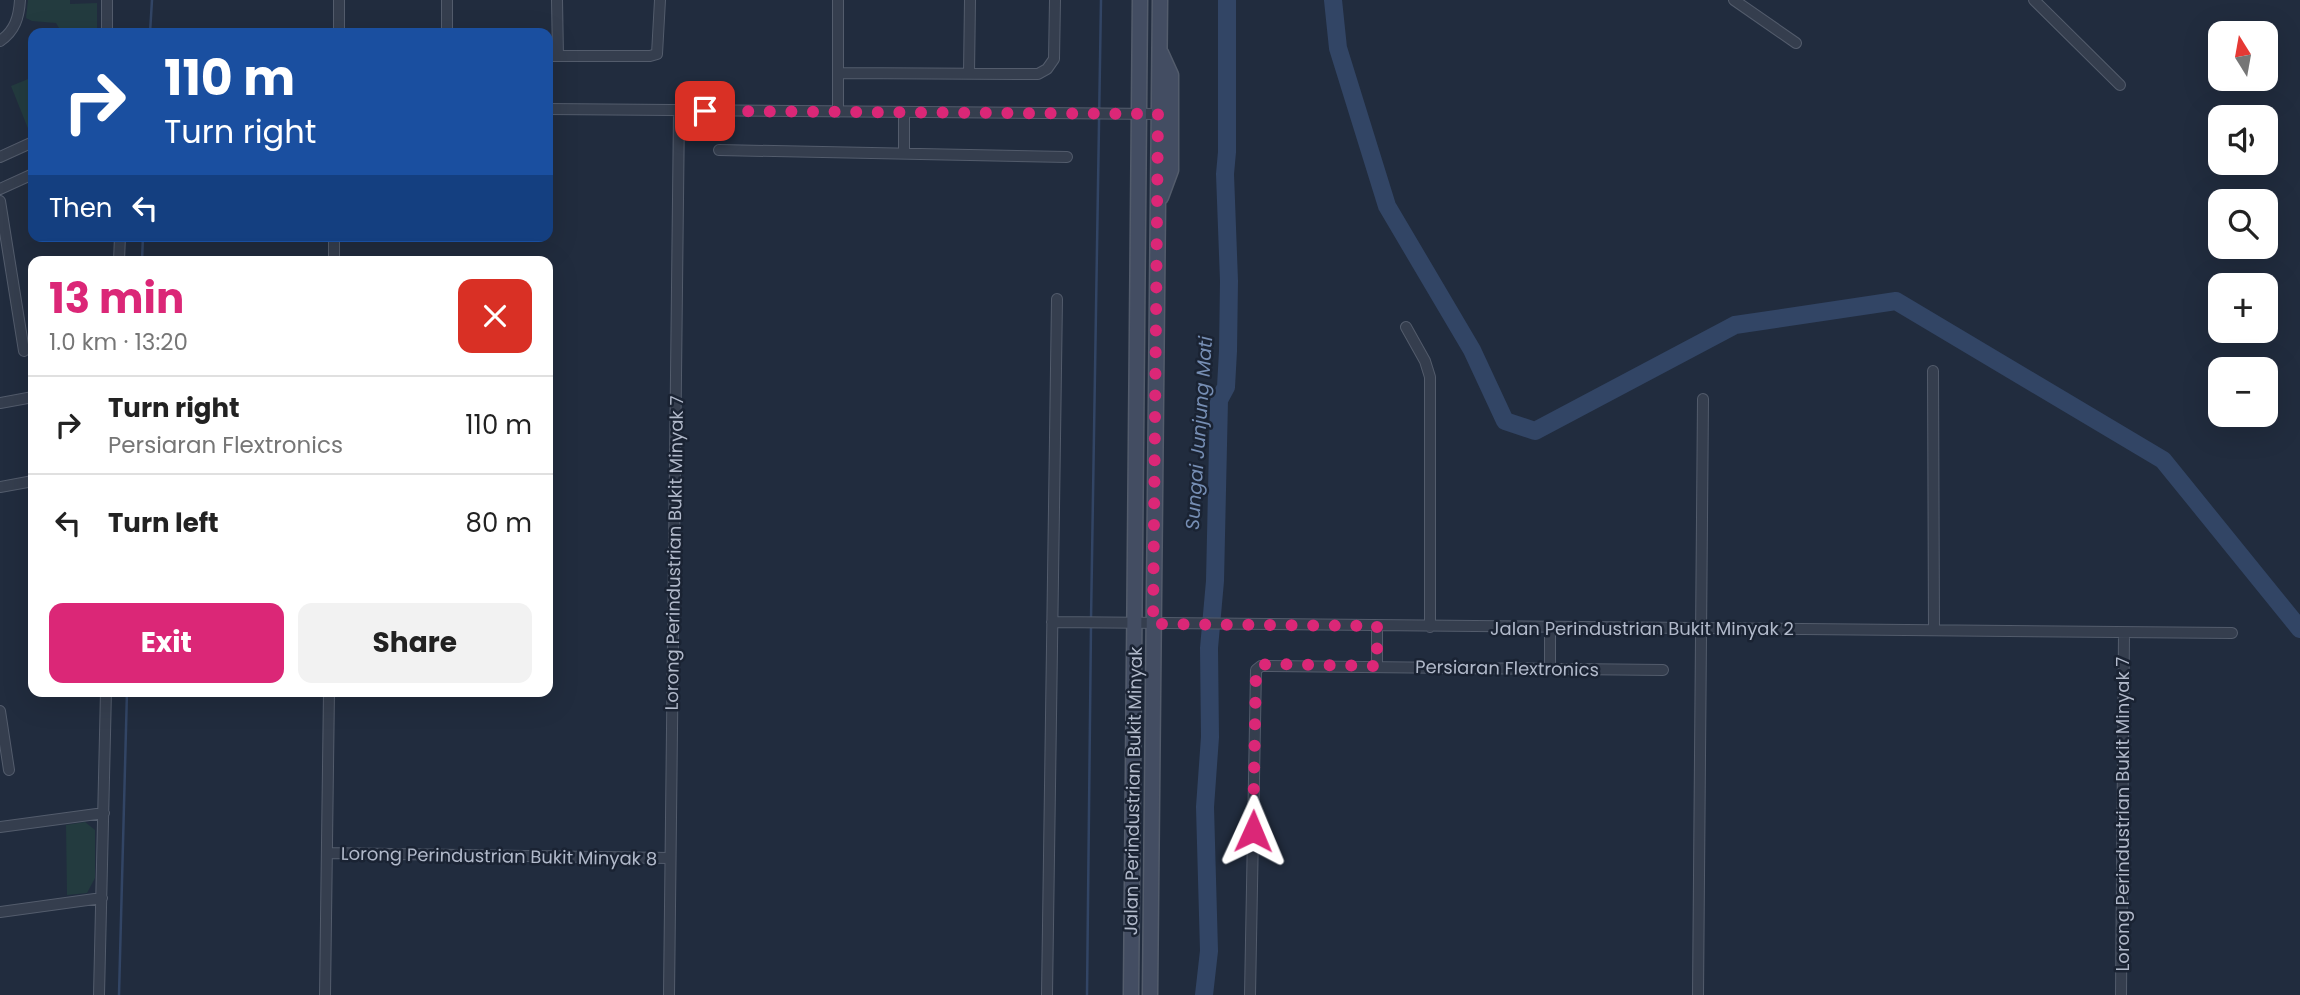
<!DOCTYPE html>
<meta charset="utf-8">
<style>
:root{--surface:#fff;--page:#f2f2f2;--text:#222;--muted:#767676;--line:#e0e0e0;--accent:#db2777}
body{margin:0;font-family:Poppins,sans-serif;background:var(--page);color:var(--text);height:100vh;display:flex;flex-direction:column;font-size:26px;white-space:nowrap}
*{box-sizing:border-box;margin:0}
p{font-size:23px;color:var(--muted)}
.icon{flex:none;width:38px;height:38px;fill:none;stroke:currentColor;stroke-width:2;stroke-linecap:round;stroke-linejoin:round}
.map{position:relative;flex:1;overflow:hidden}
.panel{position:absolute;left:28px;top:256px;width:525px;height:441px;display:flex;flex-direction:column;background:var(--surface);border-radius:14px;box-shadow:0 7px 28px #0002}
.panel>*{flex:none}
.banner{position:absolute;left:28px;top:28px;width:525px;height:214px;border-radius:14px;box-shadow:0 7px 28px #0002;background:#1a4fa0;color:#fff;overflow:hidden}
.needle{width:46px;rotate:349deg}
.controls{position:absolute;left:2208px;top:21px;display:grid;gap:14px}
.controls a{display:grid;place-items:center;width:70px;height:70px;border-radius:14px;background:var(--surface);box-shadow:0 7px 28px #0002;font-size:35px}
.pin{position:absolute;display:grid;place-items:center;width:60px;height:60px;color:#fff;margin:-30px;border-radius:14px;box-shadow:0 4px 10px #0006}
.me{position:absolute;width:77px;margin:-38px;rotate:1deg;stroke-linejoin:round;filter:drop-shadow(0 0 5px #0008)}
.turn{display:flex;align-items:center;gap:24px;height:147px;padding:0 21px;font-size:32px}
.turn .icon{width:91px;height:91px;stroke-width:2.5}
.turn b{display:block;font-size:49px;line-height:60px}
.then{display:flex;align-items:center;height:66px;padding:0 21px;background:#0003;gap:14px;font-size:26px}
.round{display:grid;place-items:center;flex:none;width:74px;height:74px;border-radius:14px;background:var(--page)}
.headline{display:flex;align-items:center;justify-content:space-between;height:119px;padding:0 21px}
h1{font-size:42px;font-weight:700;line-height:52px;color:var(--accent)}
.button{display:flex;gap:14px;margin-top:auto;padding:14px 21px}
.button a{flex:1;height:80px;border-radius:14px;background:var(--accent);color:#fff;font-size:28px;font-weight:700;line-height:80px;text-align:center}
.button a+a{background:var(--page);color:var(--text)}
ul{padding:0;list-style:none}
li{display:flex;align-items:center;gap:21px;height:98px;padding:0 21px;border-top:2px solid var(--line)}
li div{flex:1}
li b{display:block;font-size:26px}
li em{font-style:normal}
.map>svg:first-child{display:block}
.green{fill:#233b3f}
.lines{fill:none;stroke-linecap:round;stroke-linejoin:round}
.stream{stroke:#324565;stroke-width:2.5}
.river{stroke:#324565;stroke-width:18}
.street-casing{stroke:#535c6c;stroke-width:12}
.secondary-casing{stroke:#535c6c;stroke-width:17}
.street{stroke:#353e4e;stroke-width:10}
.secondary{stroke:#434d62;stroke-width:14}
.route{stroke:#db2777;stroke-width:12;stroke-dasharray:0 21.6}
.labels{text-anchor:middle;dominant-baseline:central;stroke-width:5;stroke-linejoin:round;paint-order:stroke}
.street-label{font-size:18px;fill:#b1b9ca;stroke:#1a2333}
.water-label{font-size:19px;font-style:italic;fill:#768eb4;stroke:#1a2333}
</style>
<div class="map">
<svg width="2300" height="995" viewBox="0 0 2300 995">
<rect width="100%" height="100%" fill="#212c3e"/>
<path class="green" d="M28 0H70V4L97 3V33H62L56 23 32 21 26 18Z
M33 77V129L29 131 11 86Z
M85 822 95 830V878L87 893 67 895 66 825Z"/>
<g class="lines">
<path class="stream" d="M150 33 152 0
M142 261 143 236
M1091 620 1101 0
M119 995 127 691
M1087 995 1091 626"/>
<path class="river" d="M1333 0 1338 48 1387 206 1472 350 1505 421 1535 431 1735 325 1896 301 2163 460 2300 629
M1204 995 1209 951 1205 807 1210 737 1209 648 1215 581 1219 400 1226 387 1228 351 1229 281 1225 174 1227 152V0"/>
<defs>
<path id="street" d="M557 0 558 56
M1734 0 1796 43
M2034 0 2120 85
M107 33V0
M339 33V0
M447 33V0
M0 41C15 31 19 17 20 0
M548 56H650L657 54 660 0
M838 73 1038 74 1047 69 1054 59 1055 0
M969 73 970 0
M548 109 1158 114
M838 112V0
M904 114V153
M719 150 1067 157
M0 157 33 142
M0 189 33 174
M0 201 24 351
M119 261 120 236
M334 261V236
M1406 327 1425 361 1430 377V627
M1933 371 1934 630
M0 403 33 397
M0 487 33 481
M1052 622 2232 633
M1377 626V666
M1550 629V668
M0 711 9 770
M0 827 104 813
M327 853 670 858
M0 912 102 898
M99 995 106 691
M325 995 329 691
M669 995 679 111
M1047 995 1057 299
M1250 995 1256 670 1261 666 1663 670
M1698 995 1703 399
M2121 995 2124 633"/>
<path id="secondary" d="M1161 197 1171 170V75L1161 53
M1131 995 1140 0
M1150 995 1160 0"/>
</defs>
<use href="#street" class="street-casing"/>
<use href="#secondary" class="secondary-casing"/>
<use href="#street" class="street"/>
<use href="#secondary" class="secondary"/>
</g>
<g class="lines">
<path class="route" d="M705 111 1158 114 1153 624 1377 626V666L1266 664 1256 670 1253 831"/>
</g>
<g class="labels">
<g class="street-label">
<text transform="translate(674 553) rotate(-89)">Lorong Perindustrian Bukit Minyak 7</text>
<text x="1642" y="628">Jalan Perindustrian Bukit Minyak 2</text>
<text transform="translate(1507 668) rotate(1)">Persiaran Flextronics</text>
<text transform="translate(1133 791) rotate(-89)">Jalan Perindustrian Bukit Minyak</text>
<text transform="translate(2122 814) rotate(-90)">Lorong Perindustrian Bukit Minyak 7</text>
<text transform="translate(499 856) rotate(1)">Lorong Perindustrian Bukit Minyak 8</text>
</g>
<g class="water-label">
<text transform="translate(1199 433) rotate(-86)">Sungai Junjung Mati</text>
</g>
</g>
</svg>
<div class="controls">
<a><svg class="needle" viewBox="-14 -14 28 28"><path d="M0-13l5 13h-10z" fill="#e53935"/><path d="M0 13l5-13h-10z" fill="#767676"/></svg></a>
<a><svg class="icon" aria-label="sound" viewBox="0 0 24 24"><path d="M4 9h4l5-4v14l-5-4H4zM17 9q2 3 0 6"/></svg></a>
<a><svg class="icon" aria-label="search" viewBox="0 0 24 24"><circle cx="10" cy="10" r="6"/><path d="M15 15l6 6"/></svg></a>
<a>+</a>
<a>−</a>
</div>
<div class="pin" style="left:705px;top:111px;background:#d93025"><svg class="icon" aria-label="arrive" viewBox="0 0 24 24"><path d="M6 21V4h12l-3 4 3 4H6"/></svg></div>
<svg class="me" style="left:1253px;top:831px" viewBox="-20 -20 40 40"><path d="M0-17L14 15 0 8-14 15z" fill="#db2777" stroke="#fff" stroke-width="4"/></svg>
<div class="banner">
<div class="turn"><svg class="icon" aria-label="right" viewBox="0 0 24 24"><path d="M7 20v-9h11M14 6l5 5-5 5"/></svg><div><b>110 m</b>Turn right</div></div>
<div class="then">Then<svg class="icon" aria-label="left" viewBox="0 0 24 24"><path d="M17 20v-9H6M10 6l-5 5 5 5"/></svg></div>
</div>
<section class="panel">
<div class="headline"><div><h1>13 min</h1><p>1.0 km · 13:20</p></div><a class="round" style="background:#d93025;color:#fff"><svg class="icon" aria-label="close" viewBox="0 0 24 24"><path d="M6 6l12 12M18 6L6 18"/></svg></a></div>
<ul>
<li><svg class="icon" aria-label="right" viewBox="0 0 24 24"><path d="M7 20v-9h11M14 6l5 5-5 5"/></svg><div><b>Turn right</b><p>Persiaran Flextronics</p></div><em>110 m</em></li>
<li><svg class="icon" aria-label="left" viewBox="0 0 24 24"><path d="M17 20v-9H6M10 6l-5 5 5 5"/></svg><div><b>Turn left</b></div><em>80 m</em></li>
</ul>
<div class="button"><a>Exit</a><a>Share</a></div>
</section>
</div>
